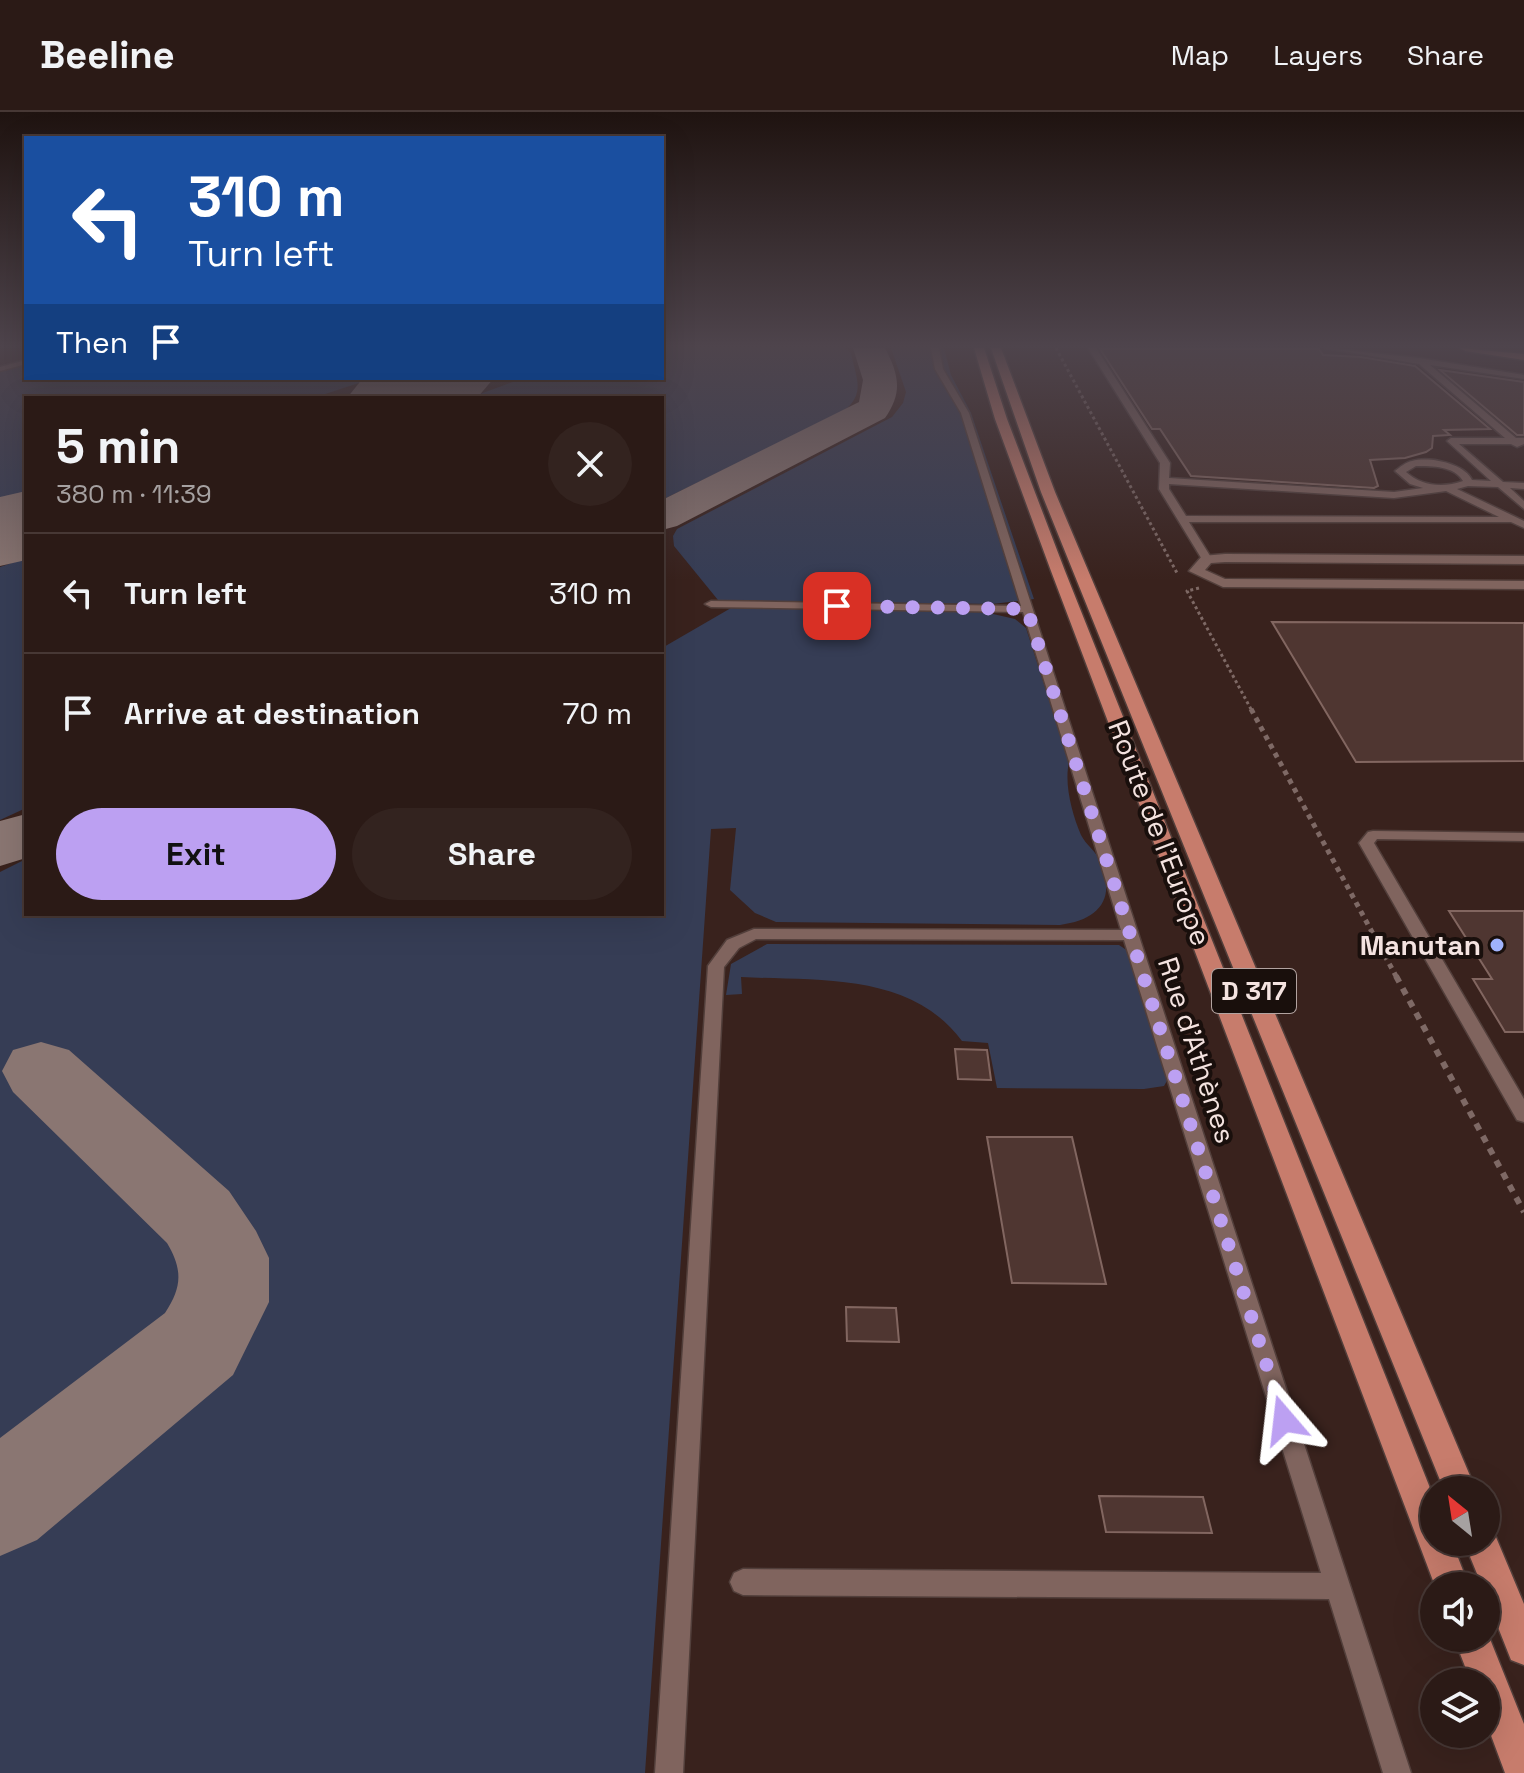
<!DOCTYPE html>
<meta charset="utf-8">
<style>
:root{--surface:#2b1a16;--page:#33231f;--text:#f1f3f6;--muted:#a6a1a1;--line:#473835;--accent:#bca0f2}
body{margin:0;font-family:"Space Grotesk",sans-serif;background:var(--page);color:var(--text);height:100vh;display:flex;flex-direction:column;font-size:30px;white-space:nowrap}
*{box-sizing:border-box;margin:0}
p{font-size:26px;color:var(--muted)}
.icon{flex:none;width:44px;height:44px;fill:none;stroke:currentColor;stroke-width:2;stroke-linecap:round;stroke-linejoin:round}
.map{position:relative;flex:1;overflow:hidden}
.drawer{position:absolute;left:24px;top:284px;width:640px;height:520px;display:flex;flex-direction:column;background:var(--surface);border-radius:0px;box-shadow:0 8px 32px #0002,0 0 0 2px var(--line)}
.drawer>*{flex:none}
.top-card{position:absolute;left:24px;top:24px;width:640px;height:244px;border-radius:0px;box-shadow:0 8px 32px #0002,0 0 0 2px var(--line);background:#1a4fa0;color:#fff;overflow:hidden}
.needle{width:52px;rotate:330deg}
.tools{position:absolute;left:1420px;top:1364px;display:grid;gap:16px}
.tools a{display:grid;place-items:center;width:80px;height:80px;border-radius:50%;background:var(--surface);box-shadow:0 8px 32px #0002,0 0 0 2px var(--line);font-size:40px}
.pin{position:absolute;display:grid;place-items:center;width:68px;height:68px;color:#fff;margin:-34px;border-radius:16px;box-shadow:0 4px 12px #0006}
.me{position:absolute;width:88px;margin:-44px;rotate:343deg;stroke-linejoin:round;filter:drop-shadow(0 0 6px #0008)}
.turn{display:flex;align-items:center;gap:28px;height:168px;padding:0 32px;font-size:36px}
.turn .icon{width:104px;height:104px;stroke-width:2.5}
.turn b{display:block;font-size:56px;line-height:68px}
.then{display:flex;align-items:center;height:76px;padding:0 32px;background:#0003;gap:16px;font-size:30px}
.round{display:grid;place-items:center;flex:none;width:84px;height:84px;border-radius:42px;background:var(--page)}
.summary{display:flex;align-items:center;justify-content:space-between;height:136px;padding:0 32px}
h1{font-size:48px;font-weight:800;line-height:60px}
.action{display:flex;gap:16px;margin-top:auto;padding:16px 32px}
.action a{flex:1;height:92px;border-radius:48px;background:var(--accent);color:#111;font-size:32px;font-weight:800;line-height:92px;text-align:center}
.action a+a{background:var(--page);color:var(--text)}
ul{padding:0;list-style:none}
li{display:flex;align-items:center;gap:24px;height:120px;padding:0 32px;border-top:2px solid var(--line)}
li div{flex:1}
li b{display:block;font-size:30px}
li em{font-style:normal}
header{display:flex;align-items:center;gap:48px;box-sizing:border-box;height:112px;padding:0 40px;background:var(--surface);border-bottom:2px solid var(--line)}
header strong{font-size:38px}
nav{display:flex;gap:44px;margin-inline-start:auto;font-size:28px}
.map>svg:first-child{display:block}
.green{fill:#363d55}
.lines{fill:none;stroke-linecap:round;stroke-linejoin:round}
.taxiway{fill:#8a7672;fill-rule:evenodd}
.runway{fill:#8a7672;fill-rule:evenodd}
.building{fill:#4f3631;stroke:#826660;stroke-width:2}
.service-casing{stroke:#523f3b;stroke-width:3}
.minor-casing{stroke:#523f3b;stroke-width:3}
.primary-casing{stroke:#523f3b;stroke-width:3}
.path-far2{stroke:#7e6965;stroke-width:3;stroke-dasharray:3 3;stroke-linecap:butt}
.path-far1{stroke:#7e6965;stroke-width:5;stroke-dasharray:5 5;stroke-linecap:butt}
.path{stroke:#7e6965;stroke-width:6;stroke-dasharray:7 7;stroke-linecap:butt}
.service{fill:#80645e;fill-rule:evenodd}
.minor{fill:#80645e;fill-rule:evenodd}
.primary{fill:#c77c6c;fill-rule:evenodd}
.route{stroke:#bca0f2;stroke-width:14;stroke-dasharray:0 25.2}
.poi-dot{fill:#a0b3fd;stroke:#190f0c;stroke-width:3}
.labels{text-anchor:middle;dominant-baseline:central;stroke-width:8;stroke-linejoin:round;paint-order:stroke}
.shield{fill:#190f0c;stroke:#b2a3a0;stroke-width:2}
.shield-label{font-size:26px;font-weight:bold;fill:#f4e3e0}
.street-label{font-size:28px;fill:#f4e3e0;stroke:#190f0c}
.poi-label{font-size:28px;font-weight:bold;fill:#f4e3e0;stroke:#190f0c;text-anchor:end}
</style>
<header>
<strong>Beeline</strong>
<nav><a>Map</a><a>Layers</a><a>Share</a></nav>
</header>
<div class="map">
<svg width="1524" height="1661" viewBox="0 0 1524 1661">
<rect width="100%" height="100%" fill="#39221d"/>
<path class="green" d="M662 236H846L851 241C856 266 866 281 844 299L662 388V286H469L524 266H662Z
M891 236H944L951 263 971 301 1034 487 992 492 718 488 674 434 673 424 677 417 892 305 903 291 906 280Z
M26 247V266H374L313 286H26V380L0 389V254Z
M26 446V696L0 708V455Z
M731 496 980 499 1015 507 1026 516 1069 650C1064 672 1072 702 1081 723 1086 733 1096 739 1100 749 1117 788 1098 808 1060 813L776 810 755 801 730 778 736 716 711 717 645 1661H0V760L26 747V802H662V536Z
M767 832 1119 833 1128 839 1168 967 1164 974 1144 977 997 976 988 931 962 929C911 860 818 869 741 865L742 882 726 883 731 852Z"/>
<g class="lines">
<path class="taxiway" d="M853 236H885C899 263 903 280 885 306L677 414 662 418V388L859 290 863 268Z
M26 702V746L0 754V709Z
M41 930 69 938 229 1079 256 1119 269 1146V1190L233 1263 37 1428 0 1444V1326L165 1201C182 1175 183 1158 167 1131L13 980 2 959 13 938Z"/>
<path class="runway" d="M494 266 477 286H347L363 266Z
M26 379V448L0 454V385Z"/>
</g>
<path class="building" d="M1100 237H1319L1323 243 1361 245 1415 254 1490 317 1444 318 1450 323 1433 324 1432 336 1426 340 1405 346 1370 348 1378 374 1374 376 1191 364 1160 317H1152Z
M1440 258 1524 270V323H1517Z
M1272 510 1524 511V649L1356 650Z
M1449 799H1524V920H1505L1473 867H1492Z
M955 937 987 938 991 968 958 967Z
M987 1025H1072L1106 1172 1012 1171Z
M846 1195 896 1196 899 1230 847 1229Z
M1099 1384 1203 1385 1212 1421 1106 1420Z"/>
<g class="lines">
<defs>
<path id="service" d="M931 236H939L943 257 969 301 1411 1661H1383L1329 1487 743 1483 734 1479 730 1470 734 1461 743 1457 1321 1461 1124 828 756 827 739 836 724 855 683 1661H655L708 854 727 828 754 817 1121 818 1023 500 711 495 705 492 711 489 1021 494 961 301 935 257Z
M1088 236H1096L1170 351 1169 366 1394 380 1423 376 1410 372 1395 359C1400 355 1406 350 1412 349 1430 344 1465 352 1472 368L1491 369 1447 329 1451 326H1505L1419 252 1325 236 1419 246 1524 263V267L1430 253 1516 326H1524V332L1517 335 1511 332H1459L1503 370 1524 371V377L1510 376 1524 389V397L1498 375 1468 374 1457 377 1524 409V416L1511 410H1189L1212 447 1203 449 1159 377 1160 351ZM1416 354C1433 354 1454 354 1463 369 1443 376 1421 374 1406 360ZM1169 372 1394 386 1446 379 1499 405 1186 404 1169 377Z
M26 248V252L0 259V255Z
M1373 719 1524 721V729L1377 727 1374 731 1524 987V1010L1517 1008 1359 731 1368 720Z"/>
<path id="minor" d="M1225 442 1524 444V452L1225 450 1211 451 1205 458 1225 467 1524 469V477L1223 475 1189 459 1202 444Z"/>
<path id="primary" d="M974 236H984L1007 307 1065 459 1434 1386V1430H1452L1469 1474H1435L1051 459 995 307Z
M991 236H1001L1055 380 1476 1378H1444L1041 380Z
M1460 236 1524 242V248L1465 239Z
M1486 1415 1493 1418 1524 1492V1553L1511 1548 1486 1485V1474H1482L1464 1430H1486Z
M1486 1517 1524 1612V1661H1505L1486 1610V1570H1471L1454 1526H1486Z"/>
</defs>
<use href="#service" class="service-casing"/>
<use href="#minor" class="minor-casing"/>
<use href="#primary" class="primary-casing"/>
<path class="path-far2" d="M1056 236 1177 461
M1199 476 1187 479 1252 599"/>
<path class="path-far1" d="M1251 597 1397 866"/>
<path class="path" d="M1396 864 1524 1100"/>
<use href="#service" class="service"/>
<use href="#minor" class="minor"/>
<use href="#primary" class="primary"/>
</g>
<linearGradient id="sky" x2="0" y2="1"><stop stop-color="#1f1310"/><stop offset="0.5" stop-color="#4e444c"/><stop offset="1" stop-color="#4e444c" stop-opacity="0"/></linearGradient>
<rect width="1524" height="468" fill="url(#sky)"/>
<g class="lines">
<path class="route" d="M837 494 1027 497 1284 1308"/>
</g>
<circle class="poi-dot" cx="1497" cy="833" r="8"/>
<g class="labels">
<rect class="shield" x="1212" y="857" width="84" height="44" rx="6"/>
<g class="shield-label">
<text x="1254" y="879">D 317</text>
</g>
<g class="street-label">
<text transform="translate(1160 721) rotate(69)">Route de l'Europe</text>
<text transform="translate(1197 938) rotate(72)">Rue d'Athènes</text>
</g>
<g class="poi-label">
<text x="1481" y="833">Manutan</text>
</g>
</g>
</svg>
<div class="tools">
<a><svg class="needle" viewBox="-14 -14 28 28"><path d="M0-13l5 13h-10z" fill="#e53935"/><path d="M0 13l5-13h-10z" fill="#a6a1a1"/></svg></a>
<a><svg class="icon" aria-label="sound" viewBox="0 0 24 24"><path d="M4 9h4l5-4v14l-5-4H4zM17 9q2 3 0 6"/></svg></a>
<a><svg class="icon" aria-label="layers" viewBox="0 0 24 24"><path d="M12 4l9 5-9 5-9-5zM3 14l9 5 9-5"/></svg></a>
</div>
<div class="pin" style="left:837px;top:494px;background:#d93025"><svg class="icon" aria-label="arrive" viewBox="0 0 24 24"><path d="M6 21V4h12l-3 4 3 4H6"/></svg></div>
<svg class="me" style="left:1284px;top:1308px" viewBox="-20 -20 40 40"><path d="M0-17L14 15 0 8-14 15z" fill="#bca0f2" stroke="#fff" stroke-width="4"/></svg>
<div class="top-card">
<div class="turn"><svg class="icon" aria-label="left" viewBox="0 0 24 24"><path d="M17 20v-9H6M10 6l-5 5 5 5"/></svg><div><b>310 m</b>Turn left</div></div>
<div class="then">Then<svg class="icon" aria-label="arrive" viewBox="0 0 24 24"><path d="M6 21V4h12l-3 4 3 4H6"/></svg></div>
</div>
<section class="drawer">
<div class="summary"><div><h1>5 min</h1><p>380 m · 11:39</p></div><a class="round"><svg class="icon" aria-label="close" viewBox="0 0 24 24"><path d="M6 6l12 12M18 6L6 18"/></svg></a></div>
<ul>
<li><svg class="icon" aria-label="left" viewBox="0 0 24 24"><path d="M17 20v-9H6M10 6l-5 5 5 5"/></svg><div><b>Turn left</b></div><em>310 m</em></li>
<li><svg class="icon" aria-label="arrive" viewBox="0 0 24 24"><path d="M6 21V4h12l-3 4 3 4H6"/></svg><div><b>Arrive at destination</b></div><em>70 m</em></li>
</ul>
<div class="action"><a>Exit</a><a>Share</a></div>
</section>
</div>
